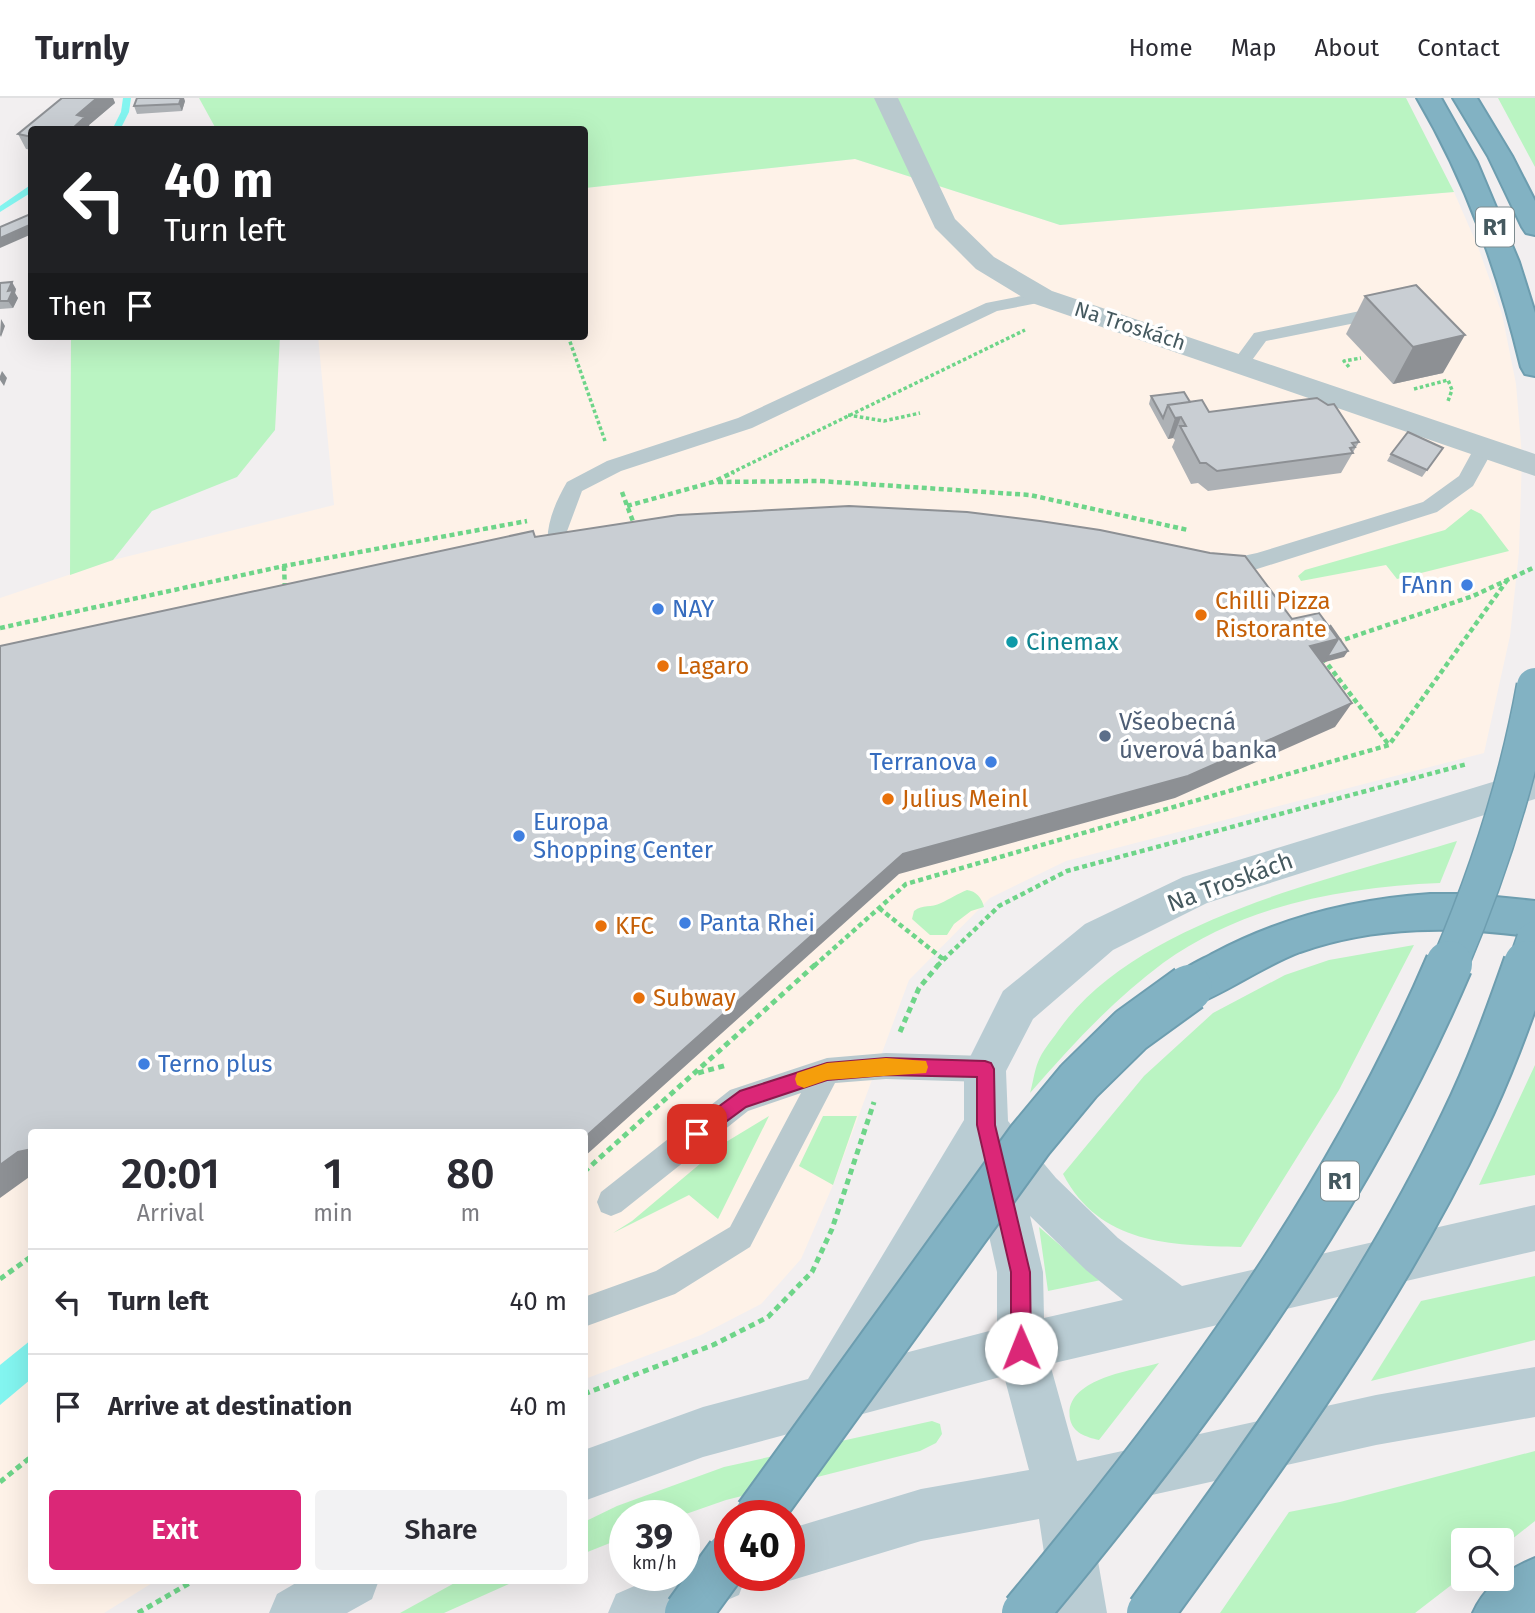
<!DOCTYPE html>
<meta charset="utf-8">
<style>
:root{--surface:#fff;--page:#f2f2f3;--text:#2b2b33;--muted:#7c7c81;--line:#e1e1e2;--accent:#db2777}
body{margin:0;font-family:"Fira Sans",sans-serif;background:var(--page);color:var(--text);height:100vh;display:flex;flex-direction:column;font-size:26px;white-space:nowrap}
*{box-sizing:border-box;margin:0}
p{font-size:23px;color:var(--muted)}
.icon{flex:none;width:38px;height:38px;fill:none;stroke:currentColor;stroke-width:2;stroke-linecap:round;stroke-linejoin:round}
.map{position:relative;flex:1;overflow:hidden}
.sheet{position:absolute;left:28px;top:1031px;width:560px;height:455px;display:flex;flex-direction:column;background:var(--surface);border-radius:7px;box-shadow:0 7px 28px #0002}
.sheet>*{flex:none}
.banner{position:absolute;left:28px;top:28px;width:560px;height:214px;border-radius:7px;box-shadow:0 7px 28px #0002;background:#202124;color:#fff;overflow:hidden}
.fabs{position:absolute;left:1451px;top:1430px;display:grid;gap:14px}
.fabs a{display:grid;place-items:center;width:63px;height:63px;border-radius:7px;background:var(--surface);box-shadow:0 7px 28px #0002;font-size:35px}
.speed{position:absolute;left:609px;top:1402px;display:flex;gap:14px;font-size:35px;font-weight:700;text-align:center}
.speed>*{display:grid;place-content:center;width:91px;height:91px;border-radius:50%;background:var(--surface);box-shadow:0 7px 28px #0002;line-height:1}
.speed small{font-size:18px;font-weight:400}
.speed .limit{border:10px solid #d22;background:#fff;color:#111}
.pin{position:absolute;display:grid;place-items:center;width:60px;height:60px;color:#fff;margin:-30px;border-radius:14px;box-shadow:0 4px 10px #0006}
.me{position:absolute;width:77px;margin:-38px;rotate:359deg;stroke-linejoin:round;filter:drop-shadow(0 0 5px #0008)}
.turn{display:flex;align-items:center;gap:24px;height:147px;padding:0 21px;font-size:32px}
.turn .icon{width:91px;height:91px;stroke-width:2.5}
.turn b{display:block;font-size:49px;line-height:60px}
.then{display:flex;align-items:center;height:66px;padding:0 21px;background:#0003;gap:14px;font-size:26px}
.eta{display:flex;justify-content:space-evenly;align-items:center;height:119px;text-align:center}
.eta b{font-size:42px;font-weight:600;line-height:49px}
.primary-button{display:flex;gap:14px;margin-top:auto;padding:14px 21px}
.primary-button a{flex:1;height:80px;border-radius:7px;background:var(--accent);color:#fff;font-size:28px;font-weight:600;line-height:80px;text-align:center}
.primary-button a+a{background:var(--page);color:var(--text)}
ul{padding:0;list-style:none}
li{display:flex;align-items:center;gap:21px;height:105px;padding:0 21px;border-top:2px solid var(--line)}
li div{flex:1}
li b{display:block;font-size:26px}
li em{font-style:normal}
header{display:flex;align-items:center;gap:42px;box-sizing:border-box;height:98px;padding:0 35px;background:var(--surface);border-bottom:2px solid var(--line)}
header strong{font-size:33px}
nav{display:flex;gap:38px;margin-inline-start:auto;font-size:24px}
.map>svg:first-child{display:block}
.commercial{fill:#fef2e8}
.green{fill:#baf4c2}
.water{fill:#83f5f0}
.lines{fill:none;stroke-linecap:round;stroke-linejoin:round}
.stream{fill:#83f5f0;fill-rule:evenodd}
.highway-casing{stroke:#6d9daf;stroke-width:4}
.path-far2{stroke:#6ed589;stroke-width:3.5;stroke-dasharray:3.5 2.5;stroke-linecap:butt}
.path-far1{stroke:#6ed589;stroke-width:4.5;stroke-dasharray:5 3.5;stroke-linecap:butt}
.path{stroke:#6ed589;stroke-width:5;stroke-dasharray:6 4.5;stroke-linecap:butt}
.lane{fill:#b9c9ce;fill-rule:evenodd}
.street{fill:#b9c9ce;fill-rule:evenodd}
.secondary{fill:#b9ccd3;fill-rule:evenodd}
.highway{fill:#82b2c3;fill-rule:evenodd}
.highway-bridge-far1-casing{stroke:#6d9daf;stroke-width:39;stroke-linecap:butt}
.highway-bridge-casing{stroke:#6d9daf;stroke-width:50;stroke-linecap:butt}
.highway-bridge-far1{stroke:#82b2c3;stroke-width:36}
.highway-bridge{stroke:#82b2c3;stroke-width:46}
.wall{fill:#adb1b5}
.shaded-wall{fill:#8d9094}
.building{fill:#c9ced3;stroke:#8d9094;stroke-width:2}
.route{fill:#db2777;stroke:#8e194d;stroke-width:2}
.slow{fill:#f59e0b}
.shop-dot{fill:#3f7fe0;stroke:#fff;stroke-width:2.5}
.food-dot{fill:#e8710a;stroke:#fff;stroke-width:2.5}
.culture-dot{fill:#0f9aa8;stroke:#fff;stroke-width:2.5}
.service-dot{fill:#5c6f8a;stroke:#fff;stroke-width:2.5}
.labels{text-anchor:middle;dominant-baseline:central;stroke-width:7;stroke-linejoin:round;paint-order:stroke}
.far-street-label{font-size:21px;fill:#45595f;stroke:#fff}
.shield{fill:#fff;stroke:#7d8b8f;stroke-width:2}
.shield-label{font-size:23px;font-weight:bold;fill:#45595f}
.shop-label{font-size:24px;fill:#366cbe;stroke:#fff;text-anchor:start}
.food-label{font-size:24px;fill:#c56008;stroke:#fff;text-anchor:start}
.culture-label{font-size:24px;fill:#0d838f;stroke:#fff;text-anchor:start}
.service-label{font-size:24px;fill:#4e5e75;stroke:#fff;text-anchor:start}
.street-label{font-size:24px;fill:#45595f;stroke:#fff}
</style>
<header>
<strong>Turnly</strong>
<nav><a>Home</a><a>Map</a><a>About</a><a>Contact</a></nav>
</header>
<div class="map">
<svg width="1535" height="1515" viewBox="0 0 1535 1515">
<rect width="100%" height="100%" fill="#f2eff0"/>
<path class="commercial" d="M855 61 1060 127 1454 94 1478 149 1502 216 1516 286 1522 358 1519 454 1510 538 1484 655 1066 763 990 800 909 882 833 1087 801 1161 761 1206 701 1237 585 1281 584 1034H32V1482H157L104 1515H0V500L113 462 334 407 318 238H584L585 90Z"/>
<path class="green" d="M199 0H1406L1454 94 1060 127 855 61 585 90 584 32 216 31Z
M1498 0H1535V69Z
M71 238H280L275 332 237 379 152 413 113 462 70 477Z
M1471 411 1481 416 1509 453 1397 481 1386 467 1301 483 1298 478 1305 472 1445 432Z
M1457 743 1440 785C1344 789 1243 807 1163 865 1113 902 1071 948 1030 995 1033 985 1034 974 1038 964 1042 953 1052 942 1058 933 1136 821 1333 781 1457 743Z
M967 792C976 793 982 800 984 809L971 813 954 826 947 837H930L912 821 914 813C923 806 931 810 941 805 950 801 957 796 967 792Z
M1414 847 1339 992 1241 1149C1170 1147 1100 1147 1063 1076L1144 978 1213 915 1285 877 1329 862Z
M1535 967V1077L1479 1087Z
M769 1018 718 1121 689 1097 613 1135 632 1123 726 1044Z
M823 1018H857L833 1087 799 1068Z
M1039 1129 1084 1168 1106 1181 1048 1193Z
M1535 1178V1242L1371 1283 1421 1203Z
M1159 1265 1099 1342C1086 1339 1073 1335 1070 1321 1063 1281 1131 1273 1159 1265Z
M932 1323 940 1326 942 1336 936 1345 920 1353 726 1402 683 1417 625 1418V1439L585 1455 584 1424 617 1408 724 1369Z
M1535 1353V1423L1502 1449V1442H1463V1478L1415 1515H1220L1289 1414 1340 1404Z
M460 1482H518L444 1515H400Z"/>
<path class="water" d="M31 1242V1281L0 1307V1267Z"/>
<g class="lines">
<path class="stream" d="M123 0H131L129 14 120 32H112L121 14Z
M29 88H32V94L0 114V108Z"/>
<defs>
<path id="highway" d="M1417 0H1441L1477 64 1519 164 1535 215V278L1525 276 1521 269C1498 174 1467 85 1417 0Z
M1453 0H1477L1512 58 1535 103V137L1526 135 1522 129 1488 58Z
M1430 796H1466L1535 803V839C1457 828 1376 827 1300 854 1261 869 1228 894 1189 909L1174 903 1168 890C1177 871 1196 865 1214 855 1282 819 1354 801 1430 796Z
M1535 1460V1515H1473C1485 1488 1508 1471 1535 1460Z"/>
</defs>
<use href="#highway" class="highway-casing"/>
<path class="path-far2" d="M568 238 605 343
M1349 269 1344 263 1361 260
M1414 291 1448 282 1452 292 1448 303
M848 317 884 323 920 315
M731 375 1025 232"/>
<path class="path-far1" d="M718 384 820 383 1030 397 1188 432
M622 394 635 429
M627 408 713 384 734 374
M284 468 285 492
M0 530 284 468 527 423
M1337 544 1473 498 1535 469
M1323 560 1389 647
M879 810 943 861
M814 868 906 786 1389 647 1508 481
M937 868 999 808 1067 773 1467 666"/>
<path class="path" d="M900 934 919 890 939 866
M698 975 727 967
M584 1074 816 866
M0 1181 32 1158
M584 1296 713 1247 768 1219 812 1174 832 1131 874 1004
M0 1384 32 1358
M138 1515 195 1482"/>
<path class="lane" d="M1042 194 1051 199 1048 203 997 213 752 330 621 373 582 393 566 436 571 461 568 466 561 469 554 466C539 441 553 408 567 384L607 363 738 320 986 205Z
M1384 208 1393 214 1390 218 1266 243 1247 269H1235L1232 265 1254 235Z
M1484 343 1491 345 1494 350 1473 388 1437 414 1257 471 1217 478 1210 475 1207 470 1210 465 1257 455 1423 404 1459 378 1477 345Z
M886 955 985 958 995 962 999 971 995 980 985 984 886 981 835 985 750 1149 675 1196 584 1229V1199L656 1173 730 1129 801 995 748 1013 621 1114 611 1118 601 1114 597 1104 601 1094 730 992 827 960Z"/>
<path class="street" d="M874 0H898L955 121 994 159 1052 193 1535 356V378L1032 205 976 171 935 130Z"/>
<path class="secondary" d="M1535 671V701L1207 805 1113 852 1033 921 1006 973 1008 1023 1056 1080 1118 1140 1182 1188 1535 1107V1153L1050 1266 1077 1363 1376 1297 1535 1269V1319L1376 1347 1089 1411 1107 1515H1053L1039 1421 921 1443 789 1483 774 1477H789V1431L921 1391 1029 1372 1004 1278 703 1359 584 1403V1352L703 1309 808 1281 964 1022V971L1003 893 1085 826 1183 779ZM977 1084 997 1174V1231L870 1264ZM1030 1118 1086 1172 1123 1202 1044 1220 1043 1174Z
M720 1452 730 1456V1477L746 1478 739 1497 697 1515H608L616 1496 660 1477H684V1467Z
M301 1482H379L372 1501 347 1515H269L277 1496Z"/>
<use href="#highway" class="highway"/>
<defs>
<path id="highway-bridge-far1" d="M1449 868C1487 779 1518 684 1535 588
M1526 868 1535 842"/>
<path id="highway-bridge" d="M758 1418 1030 1042 1079 983 1131 932 1189 890
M688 1515 730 1457
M1025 1515C1192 1315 1346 1107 1449 866
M1150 1515C1264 1358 1380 1200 1464 1024 1489 973 1508 920 1527 866"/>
</defs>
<use href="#highway-bridge-far1" class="highway-bridge-far1-casing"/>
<use href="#highway-bridge" class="highway-bridge-casing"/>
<use href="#highway-bridge-far1" class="highway-bridge-far1"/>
<use href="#highway-bridge" class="highway-bridge"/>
</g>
<path class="wall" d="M62 0H113L115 5 89 27 32 32V52L26 51 18 36Z
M185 3 182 13 137 16 134 8Z
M0 185 16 191 15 195 18 200 13 210 0 211Z
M1365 198 1443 275 1393 286 1346 236Z
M1151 298 1190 304 1209 314 1359 344 1341 375 1208 393 1198 385 1191 386 1172 349 1175 342 1173 340 1168 341 1149 306Z
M1443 350 1422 379 1387 363 1391 356Z"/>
<path class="shaded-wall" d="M97 0H113L115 5 89 27 91 32H71L77 17Z
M181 0H184L185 3 182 13 179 6Z
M32 126V136L0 150V140Z
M12 184 16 191 15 195 18 200 13 210 8 203V193Z
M1 221 5 228 1 239 0 237Z
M1465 237 1443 275 1393 286 1413 249Z
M2 273 7 280 4 288 0 282V278Z
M1181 319 1173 340 1168 341 1175 320Z
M1338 541 1348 553 1344 559 1295 572 1310 548Z
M1352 605 1335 629 1175 700 899 776 584 1059V1040L903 756Z
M32 1051V1077L0 1100V1067L18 1054Z"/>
<path class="building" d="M62 0H97L77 17 85 19 71 32H32V39L18 36Z
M137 0H181L179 6 134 8Z
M28 117 32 119V126L0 140V129Z
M12 184 8 193 13 192 8 203H0V185Z
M1416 187 1465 237 1413 249 1365 198Z
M1184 294 1190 304 1168 307 1163 320 1151 298Z
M1317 300 1328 307 1334 306 1359 344 1352 345 1355 349 1350 350 1353 355 1217 373 1206 365H1200L1180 328H1186L1181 319 1175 320 1168 307 1202 302 1209 314Z
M1408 334 1443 350 1427 372 1391 356Z
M849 408 967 414 1040 423 1100 432 1210 455 1245 458 1292 521 1319 515 1338 541 1310 548 1352 605 1188 678 903 756 584 1040V1034H32V1051L18 1054 0 1067V548L533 433 535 439 678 417Z
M1330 527 1348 553 1327 559 1338 541Z"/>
<path class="route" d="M886 960 985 963 991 965 994 971 995 1027 1030 1174 1031 1250 1028 1257 1021 1259 1014 1257 1011 1250V1174L977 1027V979L886 977 827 982 746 1009 697 1045 691 1042 688 1036 691 1029 740 993 827 965Z"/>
<path class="slow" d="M886 960 926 963 928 969 926 975 827 982 804 990 797 987 795 981 797 975 827 965Z"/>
<g class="shop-dot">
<circle cx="1467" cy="487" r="7"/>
<circle cx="658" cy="511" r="7"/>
<circle cx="991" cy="664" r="7"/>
<circle cx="519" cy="738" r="7"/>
<circle cx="685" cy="825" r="7"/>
<circle cx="144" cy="966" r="7"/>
</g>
<g class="food-dot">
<circle cx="1201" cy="517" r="7"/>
<circle cx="663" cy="568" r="7"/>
<circle cx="888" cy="701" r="7"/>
<circle cx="601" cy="828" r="7"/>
<circle cx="639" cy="900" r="7"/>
</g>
<circle class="culture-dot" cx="1012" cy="544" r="7"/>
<circle class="service-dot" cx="1105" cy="638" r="7"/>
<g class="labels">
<g class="far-street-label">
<text transform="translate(1130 228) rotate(18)">Na Troskách</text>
</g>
<g class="shield">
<rect x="1476" y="109.5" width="38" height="39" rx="5"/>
<rect x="1321" y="1063.5" width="38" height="39" rx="5"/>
</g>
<g class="shield-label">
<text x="1495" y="129">R1</text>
<text x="1340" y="1083">R1</text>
</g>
<g class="shop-label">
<text x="1453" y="487" text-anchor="end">FAnn</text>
<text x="672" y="511">NAY</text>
<text x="977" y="664" text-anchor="end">Terranova</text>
<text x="533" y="724">Europa<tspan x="533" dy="28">Shopping Center</tspan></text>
<text x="699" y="825">Panta Rhei</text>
<text x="158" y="966">Terno plus</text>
</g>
<g class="food-label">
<text x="1215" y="503">Chilli Pizza<tspan x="1215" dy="28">Ristorante</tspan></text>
<text x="677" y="568">Lagaro</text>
<text x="902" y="701">Julius Meinl</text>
<text x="615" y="828">KFC</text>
<text x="653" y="900">Subway</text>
</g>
<g class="culture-label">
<text x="1026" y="544">Cinemax</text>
</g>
<g class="service-label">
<text x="1119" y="624">Všeobecná<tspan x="1119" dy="28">úverová banka</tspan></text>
</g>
<g class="street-label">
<text transform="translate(1230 784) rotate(-20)">Na Troskách</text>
</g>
</g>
</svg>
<div class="fabs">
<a><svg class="icon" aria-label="search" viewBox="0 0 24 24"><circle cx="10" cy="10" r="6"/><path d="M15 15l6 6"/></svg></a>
</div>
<div class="speed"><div>39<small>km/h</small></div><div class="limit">40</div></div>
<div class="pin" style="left:697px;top:1036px;background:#d93025"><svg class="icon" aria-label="arrive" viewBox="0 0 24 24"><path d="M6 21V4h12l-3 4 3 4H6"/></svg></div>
<svg class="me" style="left:1021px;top:1250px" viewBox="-20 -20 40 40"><circle r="19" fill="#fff"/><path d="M0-13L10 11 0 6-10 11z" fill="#db2777"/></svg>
<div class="banner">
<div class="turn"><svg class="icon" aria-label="left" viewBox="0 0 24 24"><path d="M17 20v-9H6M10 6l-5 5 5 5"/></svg><div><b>40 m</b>Turn left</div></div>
<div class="then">Then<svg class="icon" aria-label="arrive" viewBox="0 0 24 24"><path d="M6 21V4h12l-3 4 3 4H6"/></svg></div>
</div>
<section class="sheet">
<div class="eta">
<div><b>20:01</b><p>Arrival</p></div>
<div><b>1</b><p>min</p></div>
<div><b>80</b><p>m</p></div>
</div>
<ul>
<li><svg class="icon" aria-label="left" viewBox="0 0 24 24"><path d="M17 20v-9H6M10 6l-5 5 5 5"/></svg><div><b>Turn left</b></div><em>40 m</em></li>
<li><svg class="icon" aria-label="arrive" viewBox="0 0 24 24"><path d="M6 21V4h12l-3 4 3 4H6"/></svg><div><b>Arrive at destination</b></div><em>40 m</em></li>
</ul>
<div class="primary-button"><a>Exit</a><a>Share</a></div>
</section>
</div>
